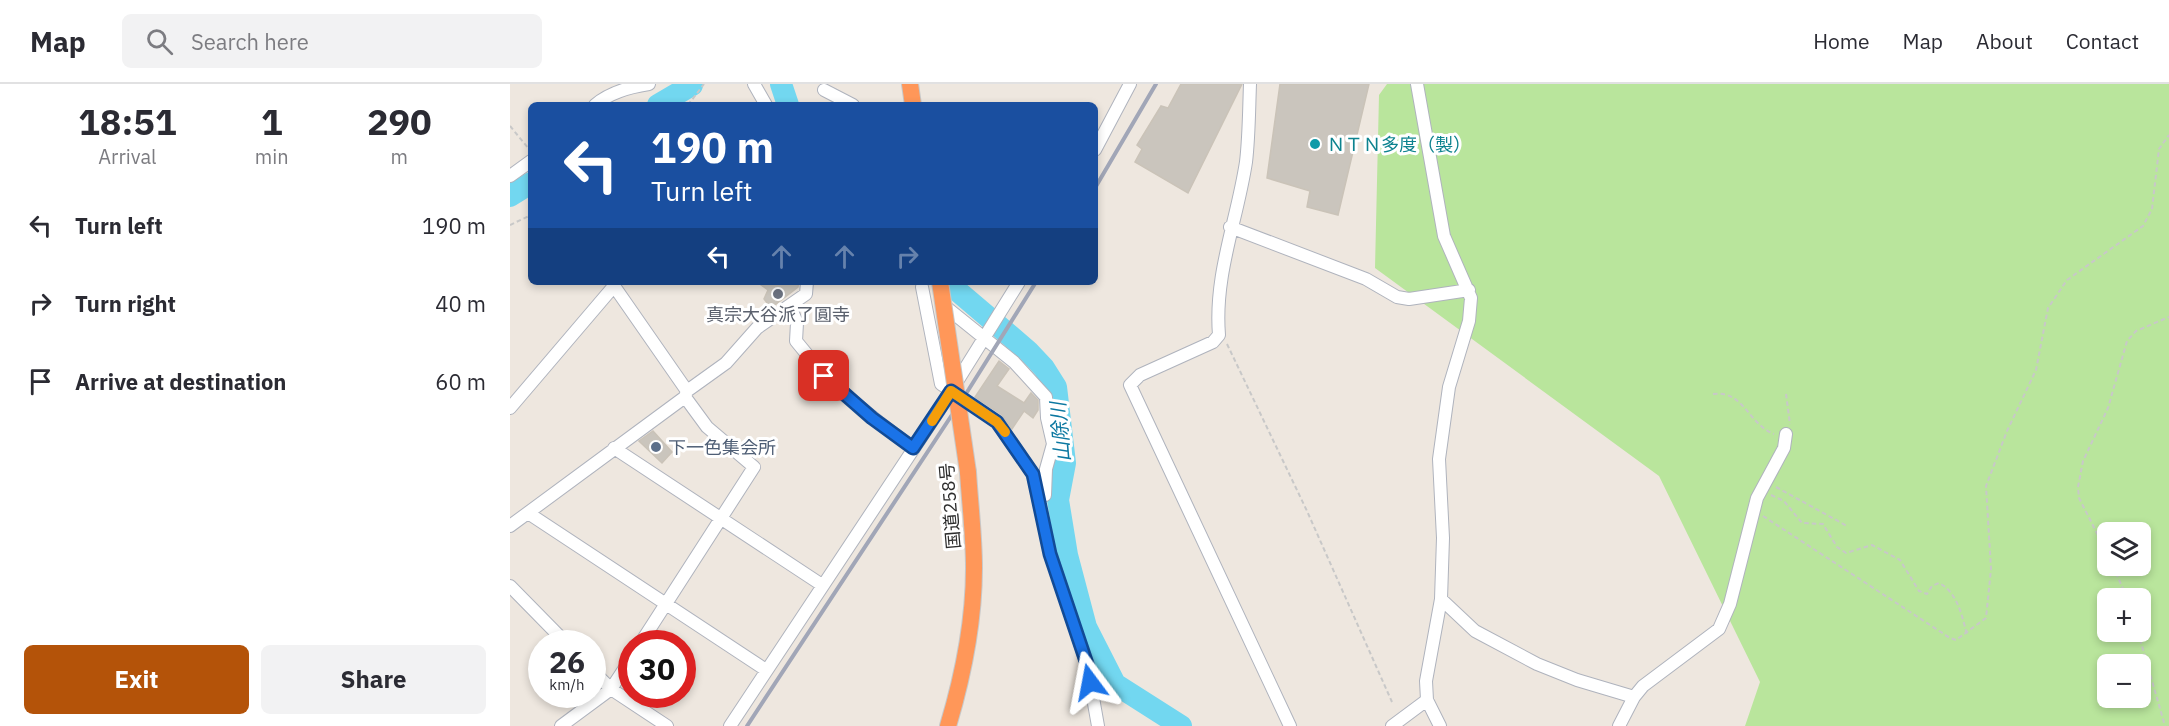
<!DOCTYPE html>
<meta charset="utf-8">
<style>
:root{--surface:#fff;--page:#f2f2f3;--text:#2b2b33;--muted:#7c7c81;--line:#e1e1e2;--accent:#b45309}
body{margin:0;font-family:"IBM Plex Sans","Noto Sans JP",sans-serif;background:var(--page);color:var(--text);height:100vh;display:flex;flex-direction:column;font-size:22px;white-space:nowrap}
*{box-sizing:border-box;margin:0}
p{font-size:20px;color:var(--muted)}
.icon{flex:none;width:33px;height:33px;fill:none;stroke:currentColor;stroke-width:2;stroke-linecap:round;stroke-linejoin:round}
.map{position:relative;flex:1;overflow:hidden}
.side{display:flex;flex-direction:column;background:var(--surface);width:510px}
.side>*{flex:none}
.hud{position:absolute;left:18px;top:18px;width:570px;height:183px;border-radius:9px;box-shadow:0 3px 9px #0003;background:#1a4fa0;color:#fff;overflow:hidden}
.buttons{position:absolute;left:1587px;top:438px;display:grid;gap:12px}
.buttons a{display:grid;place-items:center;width:54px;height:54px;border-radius:9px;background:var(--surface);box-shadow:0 3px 9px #0003;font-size:30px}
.speed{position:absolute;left:18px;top:546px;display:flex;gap:12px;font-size:30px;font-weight:700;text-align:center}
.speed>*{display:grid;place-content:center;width:78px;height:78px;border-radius:50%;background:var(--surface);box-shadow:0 3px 9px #0003;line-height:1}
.speed small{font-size:15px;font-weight:400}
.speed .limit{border:9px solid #d22;background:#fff;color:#111}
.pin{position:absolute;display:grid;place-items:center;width:51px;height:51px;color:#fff;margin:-26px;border-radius:12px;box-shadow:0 3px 9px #0006}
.me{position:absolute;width:66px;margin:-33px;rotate:347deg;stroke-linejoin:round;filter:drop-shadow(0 0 4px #0008)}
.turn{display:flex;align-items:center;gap:21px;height:126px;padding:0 24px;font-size:27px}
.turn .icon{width:78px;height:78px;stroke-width:2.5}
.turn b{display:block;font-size:42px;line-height:51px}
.lanes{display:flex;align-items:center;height:57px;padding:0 24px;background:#0003;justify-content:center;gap:30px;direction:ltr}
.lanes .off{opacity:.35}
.eta{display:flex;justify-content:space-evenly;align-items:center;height:102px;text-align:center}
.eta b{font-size:36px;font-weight:700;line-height:42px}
.cta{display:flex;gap:12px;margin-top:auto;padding:12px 24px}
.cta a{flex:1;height:69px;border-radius:9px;background:var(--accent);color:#fff;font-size:24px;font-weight:700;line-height:69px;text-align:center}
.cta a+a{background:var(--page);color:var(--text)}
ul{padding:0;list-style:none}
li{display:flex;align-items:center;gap:18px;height:78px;padding:0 24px}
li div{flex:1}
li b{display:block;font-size:22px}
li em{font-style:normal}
header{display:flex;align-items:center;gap:36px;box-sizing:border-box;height:84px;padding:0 30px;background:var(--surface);border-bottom:2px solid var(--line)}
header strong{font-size:28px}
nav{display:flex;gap:33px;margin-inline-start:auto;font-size:21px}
.search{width:420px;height:54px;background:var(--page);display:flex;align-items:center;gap:15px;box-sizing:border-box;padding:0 21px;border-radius:9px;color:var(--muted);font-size:22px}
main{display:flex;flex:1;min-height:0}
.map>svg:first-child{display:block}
.green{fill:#b9e59c;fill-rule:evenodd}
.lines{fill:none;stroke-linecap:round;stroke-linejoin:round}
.river{stroke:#72d7f0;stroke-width:22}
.building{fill:#cac5bd;stroke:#cac3b8;stroke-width:1.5}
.minor-casing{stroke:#afb3bd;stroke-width:14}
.highway-casing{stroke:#c8c8c8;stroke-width:18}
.path{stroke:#c8c8c8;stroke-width:2;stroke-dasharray:4.5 3;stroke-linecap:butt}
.minor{stroke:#fff;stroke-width:12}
.highway{stroke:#ff9759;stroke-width:16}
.rail{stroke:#a1a6b7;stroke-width:4}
.highway-bridge-casing{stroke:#c8c8c8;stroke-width:18;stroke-linecap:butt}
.highway-bridge{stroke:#ff9759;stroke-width:16}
.route-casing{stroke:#114b97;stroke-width:15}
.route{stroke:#1a73e8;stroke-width:10}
.slow{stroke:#f59e0b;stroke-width:10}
.culture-dot{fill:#0f9aa8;stroke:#fff;stroke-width:2}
.worship-dot{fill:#6b7280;stroke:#fff;stroke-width:2}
.service-dot{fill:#5c6f8a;stroke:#fff;stroke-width:2}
.labels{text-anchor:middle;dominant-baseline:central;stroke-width:6;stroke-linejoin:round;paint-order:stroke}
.culture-label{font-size:18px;fill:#0d838f;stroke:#fff;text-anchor:start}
.worship-label{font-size:18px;fill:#5b616d;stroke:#fff}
.service-label{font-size:18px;fill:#4e5e75;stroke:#fff;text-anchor:start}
.street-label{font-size:18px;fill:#2d2d2d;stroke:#fff}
.water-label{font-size:20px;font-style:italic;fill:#0c78a1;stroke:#fff}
</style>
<header>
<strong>Map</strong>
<div class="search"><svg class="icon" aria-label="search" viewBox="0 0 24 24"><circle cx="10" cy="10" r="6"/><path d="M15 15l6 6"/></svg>Search here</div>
<nav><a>Home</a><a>Map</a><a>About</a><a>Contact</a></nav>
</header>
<main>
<section class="side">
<div class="eta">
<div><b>18:51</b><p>Arrival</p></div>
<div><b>1</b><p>min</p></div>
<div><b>290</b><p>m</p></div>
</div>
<ul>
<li><svg class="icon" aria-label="left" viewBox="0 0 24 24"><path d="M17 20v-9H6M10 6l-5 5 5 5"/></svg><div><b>Turn left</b></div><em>190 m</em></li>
<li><svg class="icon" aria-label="right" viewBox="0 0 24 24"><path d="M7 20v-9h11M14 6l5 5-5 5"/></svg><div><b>Turn right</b></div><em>40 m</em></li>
<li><svg class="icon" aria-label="arrive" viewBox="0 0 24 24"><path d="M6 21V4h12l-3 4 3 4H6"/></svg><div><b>Arrive at destination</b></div><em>60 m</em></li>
</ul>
<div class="cta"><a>Exit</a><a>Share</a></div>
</section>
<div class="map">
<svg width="1659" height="642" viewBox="0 0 1659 642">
<rect width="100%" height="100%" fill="#eee7df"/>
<path class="green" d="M877 0H1659V642H1235L1250 598 1149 392 865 184 869 11ZM1598 448H1630V482H1598ZM1598 514H1630V548H1598ZM1598 580H1630V614H1598Z"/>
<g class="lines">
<path class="river" d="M271 0 278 21
M148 21 182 1
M0 112 21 99
M437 198 518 267 534 284 546 303 555 379 548 416 557 471 576 543 605 600 671 642"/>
</g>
<path class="building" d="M671 0H732L678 109 625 78 632 65 627 61 651 22 658 24Z
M770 0H859L828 131 797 123 800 107 757 94Z
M247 198H289L288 203 261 224 254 215 258 206Z
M489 277 499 285 487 302 514 319 521 309 528 316V326L523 334 514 327 502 345 492 331 465 313Z
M143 347 162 368 152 379 129 357Z"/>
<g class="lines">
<defs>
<path id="minor" d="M244 0 256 21
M740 0C739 26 739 53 736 78 727 137 704 191 709 251L703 258 630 291 620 301 780 642
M907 0 934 152 961 214 959 237 939 303 929 375 933 454 931 515 916 597 917 616 930 642
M314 6 343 21
M85 21C100 8 119 3 139 0
M585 66 620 0
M0 92 21 77
M720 143 856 195 887 213 899 215 959 206
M412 203 431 300 487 338 523 390 540 469 577 580 588 642
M432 220 504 278 536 313 537 334 543 360 536 385 535 411
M280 222 287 239 286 257C322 303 357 330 403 364
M0 324 104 202 177 307
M104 364 312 501
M18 429 256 586
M0 442 175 313 177 307 216 279 247 244 296 210 297 198
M0 502 57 560
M931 515 965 547 1027 580 1067 596 1124 613
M130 560 244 383 197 343 175 313
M82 586 101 605 157 642
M51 642 101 605 122 573
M220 642 428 328 509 198
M882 642 917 616
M1109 642 1124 613 1133 602 1209 545 1220 520 1247 414 1274 364 1276 350"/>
<path id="highway" d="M400 0 403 21
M438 642C453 592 464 537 464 484 464 452 460 420 458 388"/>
</defs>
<use href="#minor" class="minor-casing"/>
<use href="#highway" class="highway-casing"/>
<path class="path" d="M178 21 194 0
M0 42 19 65
M0 141 21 131
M717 260 797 427 882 618
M1203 310C1234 306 1238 340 1264 350
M1276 310 1280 340
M1266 403 1337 442
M1261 411 1274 417 1292 439 1313 440 1327 463 1336 469 1362 461 1390 476 1409 507 1417 510 1422 502 1429 499C1447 508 1452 531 1457 551
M1253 432 1440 554 1446 556 1476 534 1481 485 1476 402 1497 347 1526 286 1538 224 1557 196 1633 142 1642 125 1649 65 1659 51
M1598 471 1569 414 1568 403 1573 377 1598 324 1617 257 1626 247 1659 233
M1603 482 1617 514
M1628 548 1655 642"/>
<use href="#minor" class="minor"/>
<use href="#highway" class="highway"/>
<path class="rail" d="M585 104 646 0
M237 642 459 305 526 198"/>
<defs>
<path id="highway-bridge" d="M430 198 458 388"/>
</defs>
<use href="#highway-bridge" class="highway-bridge-casing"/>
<use href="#highway-bridge" class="highway-bridge"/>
</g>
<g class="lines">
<defs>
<path id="route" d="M314 292 362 334 403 364 441 307 487 338 523 390 540 470 577 580 580 598"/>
</defs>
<use href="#route" class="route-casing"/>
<use href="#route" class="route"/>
<path class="slow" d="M422 337 441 307 487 338 495 348"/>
</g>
<circle class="culture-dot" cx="805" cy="60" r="6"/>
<circle class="worship-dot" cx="268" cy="210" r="6"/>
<circle class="service-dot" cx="146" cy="363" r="6"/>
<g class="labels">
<g class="culture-label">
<text x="817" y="60">ＮＴＮ多度（製）</text>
</g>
<g class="worship-label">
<text x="268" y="230">真宗大谷派了圓寺</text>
</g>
<g class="service-label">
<text x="158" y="363">下一色集会所</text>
</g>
<g class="street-label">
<text transform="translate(440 422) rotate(-95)">国道258号</text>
</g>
<g class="water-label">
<text transform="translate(550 348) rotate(-95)">山除川</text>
</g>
</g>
</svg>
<div class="buttons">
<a><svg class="icon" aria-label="layers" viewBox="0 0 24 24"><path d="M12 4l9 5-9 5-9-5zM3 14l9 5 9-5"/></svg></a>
<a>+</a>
<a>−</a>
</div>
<div class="speed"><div>26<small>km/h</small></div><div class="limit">30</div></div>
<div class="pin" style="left:314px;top:292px;background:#d93025"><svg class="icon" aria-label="arrive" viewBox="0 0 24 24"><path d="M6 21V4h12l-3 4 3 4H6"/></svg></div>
<svg class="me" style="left:580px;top:598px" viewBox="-20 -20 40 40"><path d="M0-17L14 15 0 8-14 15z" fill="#1a73e8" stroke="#fff" stroke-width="4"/></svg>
<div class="hud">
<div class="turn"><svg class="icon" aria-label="left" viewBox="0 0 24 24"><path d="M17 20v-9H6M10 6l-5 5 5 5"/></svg><div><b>190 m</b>Turn left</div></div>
<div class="lanes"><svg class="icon" aria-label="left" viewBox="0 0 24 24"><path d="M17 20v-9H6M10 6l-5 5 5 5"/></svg><svg class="icon off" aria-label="ahead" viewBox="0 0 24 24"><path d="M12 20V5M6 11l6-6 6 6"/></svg><svg class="icon off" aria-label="ahead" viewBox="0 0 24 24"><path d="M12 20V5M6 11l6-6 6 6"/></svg><svg class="icon off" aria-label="right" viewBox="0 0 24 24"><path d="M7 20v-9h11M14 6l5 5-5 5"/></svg></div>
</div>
</div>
</main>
